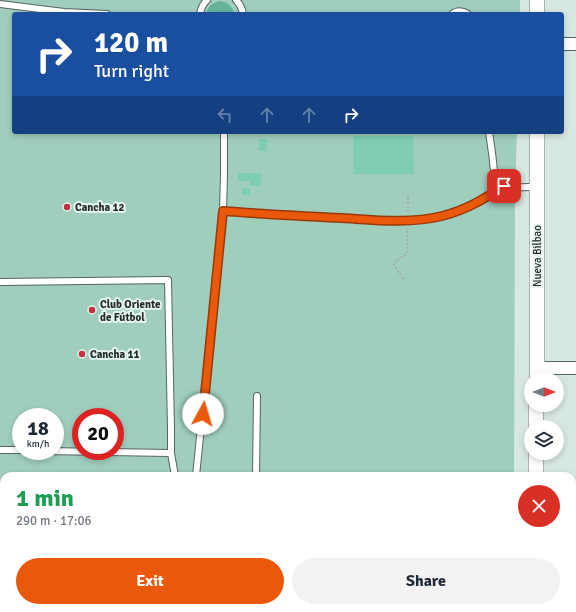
<!DOCTYPE html>
<meta charset="utf-8">
<style>
:root{--surface:#fff;--page:#f2f2f3;--text:#1f2937;--muted:#747a83;--accent:#ea580c}
body{margin:0;font-family:Signika,sans-serif;background:var(--page);color:var(--text);height:100vh;display:flex;flex-direction:column;font-size:15px;white-space:nowrap}
*{box-sizing:border-box;margin:0}
p{font-size:13px;color:var(--muted)}
.icon{flex:none;width:22px;height:22px;fill:none;stroke:currentColor;stroke-width:2;stroke-linecap:round;stroke-linejoin:round}
.map{position:relative;flex:1;overflow:hidden}
.panel{position:absolute;left:0px;top:472px;width:576px;height:140px;display:flex;flex-direction:column;background:var(--surface);border-radius:12px 12px 0 0;box-shadow:0 2px 6px #0003}
.panel>*{flex:none}
.guide{position:absolute;left:12px;top:12px;width:552px;height:122px;border-radius:4px;box-shadow:0 2px 6px #0003;background:#1a4fa0;color:#fff;overflow:hidden}
.needle{width:26px;rotate:90deg}
.fabs{position:absolute;left:524px;top:372px;display:grid;gap:8px}
.fabs a{display:grid;place-items:center;width:40px;height:40px;border-radius:50%;background:var(--surface);box-shadow:0 2px 6px #0003;font-size:20px}
.speed{position:absolute;left:12px;top:408px;display:flex;gap:8px;font-size:20px;font-weight:700;text-align:center}
.speed>*{display:grid;place-content:center;width:52px;height:52px;border-radius:50%;background:var(--surface);box-shadow:0 2px 6px #0003;line-height:1}
.speed small{font-size:10px;font-weight:400}
.speed .limit{border:6px solid #d22;background:#fff;color:#111}
.pin{position:absolute;display:grid;place-items:center;width:34px;height:34px;color:#fff;margin:-17px;border-radius:8px;box-shadow:0 2px 6px #0006}
.me{position:absolute;width:44px;margin:-22px;rotate:6deg;stroke-linejoin:round;filter:drop-shadow(0 0 3px #0008)}
.turn{display:flex;align-items:center;gap:14px;height:84px;padding:0 16px;font-size:18px}
.turn .icon{width:52px;height:52px;stroke-width:2.5}
.turn b{display:block;font-size:28px;line-height:34px}
.lanes{display:flex;align-items:center;height:38px;padding:0 16px;background:#0003;justify-content:center;gap:20px;direction:ltr}
.lanes .off{opacity:.35}
.round{display:grid;place-items:center;flex:none;width:42px;height:42px;border-radius:21px;background:var(--page)}
.summary{display:flex;align-items:center;justify-content:space-between;height:68px;padding:0 16px}
h1{font-size:24px;font-weight:700;line-height:30px;color:#1e9e55}
.button{display:flex;gap:8px;margin-top:auto;padding:8px 16px}
.button a{flex:1;height:46px;border-radius:24px;background:var(--accent);color:#fff;font-size:16px;font-weight:700;line-height:46px;text-align:center}
.button a+a{background:var(--page);color:var(--text)}
.map>svg:first-child{display:block}
.green{fill:#a0cebd;fill-rule:evenodd}
.water{fill:#65b399}
.building{fill:#7fcdb3}
.lines{fill:none;stroke-linecap:round;stroke-linejoin:round}
.service-casing{stroke:#566560;stroke-width:8}
.minor-casing{stroke:#566560;stroke-width:14}
.tertiary-casing{stroke:#566560;stroke-width:16}
.path{stroke:#a1aea9;stroke-width:2;stroke-dasharray:2 2;stroke-linecap:butt}
.service{stroke:#fff;stroke-width:6}
.minor{stroke:#fff;stroke-width:12}
.tertiary{stroke:#fff;stroke-width:15}
.route-casing{stroke:#983908;stroke-width:10}
.route{stroke:#ea580c;stroke-width:7}
.poi-dot{fill:#c23140;stroke:#e4f5ee;stroke-width:1.5}
.labels{text-anchor:middle;dominant-baseline:central;stroke-width:4;stroke-linejoin:round;paint-order:stroke}
.poi-label{font-size:11px;font-weight:bold;fill:#252b29;stroke:#e4f5ee;text-anchor:start}
.street-label{font-size:11px;fill:#252b29;stroke:#e4f5ee}
</style>
<div class="map">
<svg width="576" height="612" viewBox="0 0 576 612">
<rect width="100%" height="100%" fill="#d7e8e1"/>
<path class="green" d="M0 0H520V14H14V132H517L515 194 514 476H4V608H512V612H0ZM21 417H55V451H21ZM81 417H115V451H81Z"/>
<path class="water" d="M220 1C227 2 233 6 234 14H206C208 6 212 3 220 1Z"/>
<path class="building" d="M353 136H413L414 174H354Z
M259 139H267V151H259Z
M238 173H261V186H250V181H238Z
M242 188H250V195H242Z"/>
<g class="lines">
<defs>
<path id="service" d="M236 0C240 4 242 8 243 14
M0 4 64 12 107 14
M200 14C201 8 203 4 207 0
M452 14C457 10 463 11 468 14
M489 132C490 139 491 146 492 153 494 164 492 182 505 186 513 188 528 187 536 187
M223 211C262 214 302 216 342 218 375 220 409 224 442 216 466 210 484 199 504 186
M0 282 168 280 171 429V453L175 476
M0 450H21
M44 451 171 453
M196 476 223 211 224 174V132
M256 476 257 396
M0 595H4
M213 608 214 612
M491 612V608"/>
<path id="minor" d="M562 44H576
M537 368H576
M572 495H576
M572 581H576"/>
<path id="tertiary" d="M537 14V0
M537 379V132
M536 427V405
M536 476V453
M536 608V612"/>
</defs>
<use href="#service" class="service-casing"/>
<use href="#minor" class="minor-casing"/>
<use href="#tertiary" class="tertiary-casing"/>
<path class="path" d="M408 212V195
M403 279 393 264 407 253V228"/>
<use href="#service" class="service"/>
<use href="#minor" class="minor"/>
<use href="#tertiary" class="tertiary"/>
</g>
<g class="lines">
<defs>
<path id="route" d="M203 414 223 211C262 214 302 216 342 218 375 220 409 224 442 216 466 210 484 199 504 186"/>
</defs>
<use href="#route" class="route-casing"/>
<use href="#route" class="route"/>
</g>
<g class="poi-dot">
<circle cx="67" cy="207" r="4"/>
<circle cx="92" cy="310" r="4"/>
<circle cx="82" cy="354" r="4"/>
</g>
<g class="labels">
<g class="poi-label">
<text x="75" y="207">Cancha 12</text>
<text x="100" y="304">Club Oriente<tspan x="100" dy="13">de Fútbol</tspan></text>
<text x="90" y="354">Cancha 11</text>
</g>
<g class="street-label">
<text transform="translate(537 256) rotate(-90)">Nueva Bilbao</text>
</g>
</g>
</svg>
<div class="fabs">
<a><svg class="needle" viewBox="-14 -14 28 28"><path d="M0-13l5 13h-10z" fill="#e53935"/><path d="M0 13l5-13h-10z" fill="#747a83"/></svg></a>
<a><svg class="icon" aria-label="layers" viewBox="0 0 24 24"><path d="M12 4l9 5-9 5-9-5zM3 14l9 5 9-5"/></svg></a>
</div>
<div class="speed"><div>18<small>km/h</small></div><div class="limit">20</div></div>
<div class="pin" style="left:504px;top:186px;background:#d93025"><svg class="icon" aria-label="arrive" viewBox="0 0 24 24"><path d="M6 21V4h12l-3 4 3 4H6"/></svg></div>
<svg class="me" style="left:203px;top:414px" viewBox="-20 -20 40 40"><circle r="19" fill="#fff"/><path d="M0-13L10 11 0 6-10 11z" fill="#ea580c"/></svg>
<div class="guide">
<div class="turn"><svg class="icon" aria-label="right" viewBox="0 0 24 24"><path d="M7 20v-9h11M14 6l5 5-5 5"/></svg><div><b>120 m</b>Turn right</div></div>
<div class="lanes"><svg class="icon off" aria-label="left" viewBox="0 0 24 24"><path d="M17 20v-9H6M10 6l-5 5 5 5"/></svg><svg class="icon off" aria-label="ahead" viewBox="0 0 24 24"><path d="M12 20V5M6 11l6-6 6 6"/></svg><svg class="icon off" aria-label="ahead" viewBox="0 0 24 24"><path d="M12 20V5M6 11l6-6 6 6"/></svg><svg class="icon" aria-label="right" viewBox="0 0 24 24"><path d="M7 20v-9h11M14 6l5 5-5 5"/></svg></div>
</div>
<section class="panel">
<div class="summary"><div><h1>1 min</h1><p>290 m · 17:06</p></div><a class="round" style="background:#d93025;color:#fff"><svg class="icon" aria-label="close" viewBox="0 0 24 24"><path d="M6 6l12 12M18 6L6 18"/></svg></a></div>
<div class="button"><a>Exit</a><a>Share</a></div>
</section>
</div>
